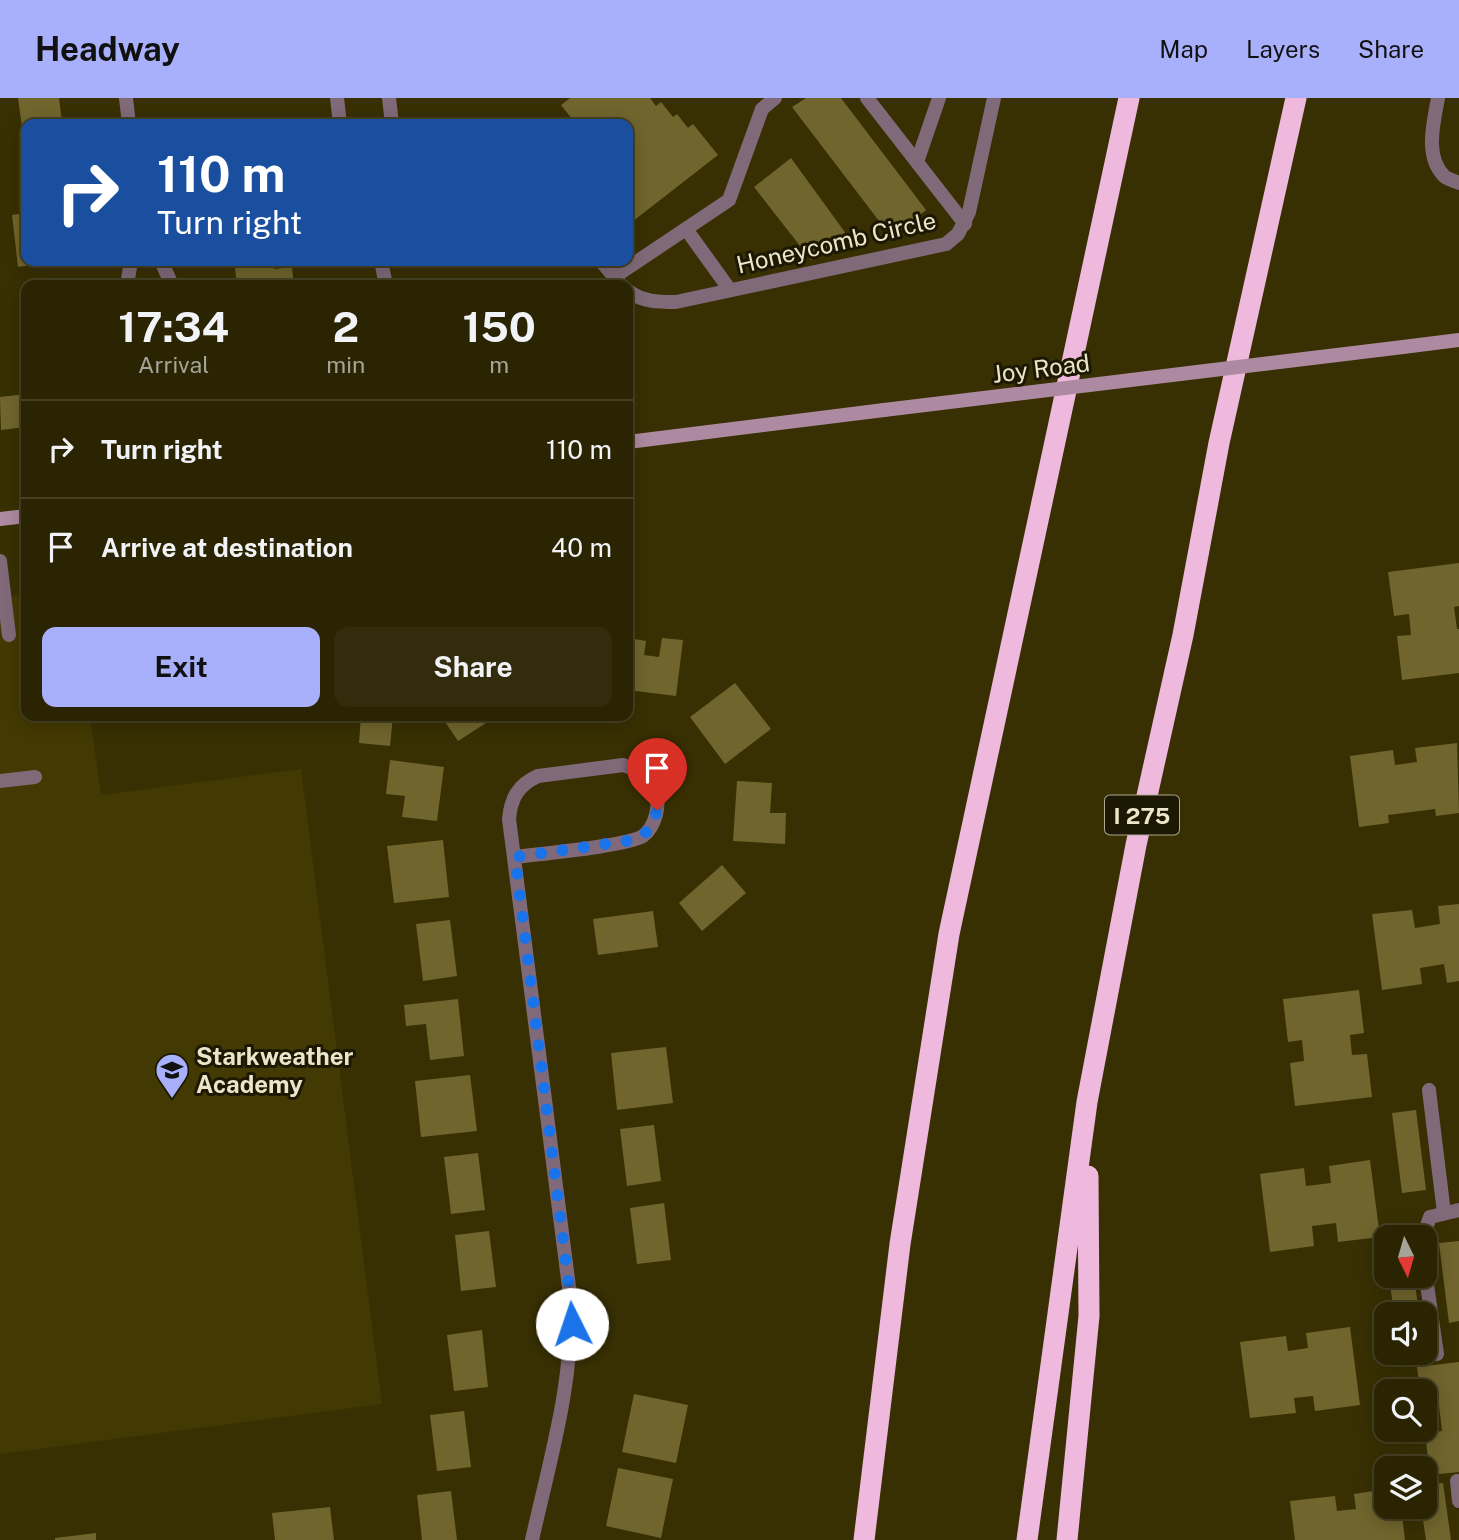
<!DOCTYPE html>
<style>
:root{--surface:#2a2402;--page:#322c0c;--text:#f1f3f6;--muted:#a5a499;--line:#464124;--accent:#a8b0fc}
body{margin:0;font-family:"Public Sans",sans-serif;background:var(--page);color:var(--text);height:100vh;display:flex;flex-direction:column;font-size:26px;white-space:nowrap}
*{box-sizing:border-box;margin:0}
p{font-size:23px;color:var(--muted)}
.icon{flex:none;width:38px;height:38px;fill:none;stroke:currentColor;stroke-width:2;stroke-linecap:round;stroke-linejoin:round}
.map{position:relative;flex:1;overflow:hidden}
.sheet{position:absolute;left:21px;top:182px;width:612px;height:441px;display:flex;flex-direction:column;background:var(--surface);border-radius:14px;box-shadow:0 4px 18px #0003,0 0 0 2px var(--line)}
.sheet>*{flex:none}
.hud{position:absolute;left:21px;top:21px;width:612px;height:147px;border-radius:14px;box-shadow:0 4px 18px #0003,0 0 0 2px var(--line);background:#1a4fa0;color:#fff;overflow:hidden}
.needle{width:46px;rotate:175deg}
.fabs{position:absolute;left:1374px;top:1127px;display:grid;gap:14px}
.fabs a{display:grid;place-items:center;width:63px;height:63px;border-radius:14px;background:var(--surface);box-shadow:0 4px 18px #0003,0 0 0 2px var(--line);font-size:35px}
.pin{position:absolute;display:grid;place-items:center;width:60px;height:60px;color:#fff;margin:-72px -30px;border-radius:50% 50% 50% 0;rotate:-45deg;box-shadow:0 0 7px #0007}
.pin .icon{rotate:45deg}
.me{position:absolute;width:77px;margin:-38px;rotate:356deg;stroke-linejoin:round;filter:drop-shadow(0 0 5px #0008)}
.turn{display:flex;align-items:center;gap:24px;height:147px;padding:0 21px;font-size:32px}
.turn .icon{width:91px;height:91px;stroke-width:2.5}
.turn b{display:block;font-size:49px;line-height:60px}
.eta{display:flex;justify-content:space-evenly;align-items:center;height:119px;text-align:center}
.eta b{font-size:42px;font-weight:700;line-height:49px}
.cta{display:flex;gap:14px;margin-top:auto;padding:14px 21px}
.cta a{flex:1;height:80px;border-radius:14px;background:var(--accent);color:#111;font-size:28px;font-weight:700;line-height:80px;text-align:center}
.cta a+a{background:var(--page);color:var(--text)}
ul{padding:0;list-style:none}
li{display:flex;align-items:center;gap:21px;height:98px;padding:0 21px;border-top:2px solid var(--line)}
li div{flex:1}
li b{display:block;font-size:26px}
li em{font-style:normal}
header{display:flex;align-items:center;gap:42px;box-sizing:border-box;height:98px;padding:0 35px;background:var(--accent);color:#111}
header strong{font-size:33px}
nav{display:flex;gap:38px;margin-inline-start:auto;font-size:24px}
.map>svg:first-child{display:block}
.built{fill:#433902}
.building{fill:#70652d}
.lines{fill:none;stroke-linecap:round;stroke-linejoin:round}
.lane{stroke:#806a79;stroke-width:14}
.street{stroke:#806a79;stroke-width:14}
.secondary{stroke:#ad8aa1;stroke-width:14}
.highway{stroke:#eeb9dd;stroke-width:21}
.secondary-bridge{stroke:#ad8aa1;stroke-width:14}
.route{stroke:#1a73e8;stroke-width:12;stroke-dasharray:0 21.6}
.labels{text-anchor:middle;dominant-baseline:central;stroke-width:6;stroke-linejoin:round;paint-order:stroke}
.shield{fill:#1d1803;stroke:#ada88e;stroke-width:2}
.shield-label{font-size:23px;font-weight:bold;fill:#ebe6c9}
.street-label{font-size:24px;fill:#ebe6c9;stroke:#1d1803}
.poi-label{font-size:24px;font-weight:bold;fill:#ebe6c9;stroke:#1d1803;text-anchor:start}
</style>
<header>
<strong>Headway</strong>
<nav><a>Map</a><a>Layers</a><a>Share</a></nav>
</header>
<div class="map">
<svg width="1459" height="1442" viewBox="0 0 1459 1442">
<rect width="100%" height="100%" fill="#383003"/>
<path class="built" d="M26 496V618H90L101 697 301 671 382 1306 0 1356V500Z"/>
<path class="building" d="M18 0H59L62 24 26 26V29H22Z
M570 0H650L656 8 661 4 673 19 677 16 688 30 693 26 718 57 628 127V26H576L561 7Z
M806 0H841L926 112 892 140 792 9Z
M791 60 847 137 811 162 754 89Z
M26 115V163L52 164 18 169 12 117Z
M234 163H273L274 171 292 169 294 187H237Z
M26 189V225H25L20 190Z
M26 255V290L22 291 19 256Z
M26 296V329L1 332 0 299Z
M1459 465V508L1454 509 1457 531H1459V575L1402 582 1397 538 1411 537 1409 516 1394 518 1388 474Z
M628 540 646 543 644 557 659 559 662 540 683 542 676 598 628 592Z
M735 585 771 631 725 666 690 619Z
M361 618H393L390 648 359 645Z
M441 618H497L458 643Z
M1457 645 1459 715 1436 718 1435 711 1388 717 1389 725 1359 729 1350 658 1393 652 1395 667 1417 664 1415 650Z
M390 662 444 669 437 723 402 719 405 698 386 696Z
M737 683 772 685 770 715H786L785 746 733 743Z
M443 742 449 799 394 805 387 748Z
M722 767 746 795 702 833 679 805Z
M1459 806V883L1447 885 1444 866 1420 870 1422 886 1382 892 1372 816 1412 812 1415 830 1440 826 1438 808Z
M653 813 658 849 598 857 593 821Z
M450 822 457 878 423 883 416 826Z
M1359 892 1364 935 1350 937 1352 957 1367 956 1372 999 1295 1008 1290 965 1304 963 1302 942 1288 944 1283 901Z
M458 901 464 958 430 962 426 926 406 928 404 907Z
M666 949 673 1005 617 1012 611 955Z
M470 977 477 1033 421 1039 415 983Z
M1416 1012 1426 1092 1402 1095 1392 1015Z
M654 1027 661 1083 627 1088 620 1031Z
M478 1055 485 1112 451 1116 444 1059Z
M1370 1062 1380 1139 1338 1144 1336 1125 1312 1128 1314 1148 1270 1154 1260 1076 1304 1070 1306 1088 1331 1085 1329 1068Z
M664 1105 671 1162 637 1166 630 1110Z
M489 1133 496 1189 461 1193 455 1137Z
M1459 1143V1223L1449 1225 1439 1145Z
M1389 1178H1414L1419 1216H1394Z
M1350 1229 1360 1307 1315 1313 1313 1298 1294 1300 1296 1315 1250 1320 1240 1244 1286 1238 1288 1253 1308 1250 1306 1235Z
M482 1232 488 1289 454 1293 447 1237Z
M1459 1264V1374L1430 1377 1425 1335 1442 1333 1439 1307 1424 1308V1293H1420L1417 1269Z
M634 1296 688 1307 676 1365 622 1354Z
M464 1313 471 1369 437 1373 430 1317Z
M618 1370 673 1381 661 1440 606 1428Z
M1443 1385 1451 1442H1426L1421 1409H1424V1387Z
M1386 1391V1409H1401L1405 1442H1295L1290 1403 1335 1398 1337 1413 1356 1411 1354 1396Z
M451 1393 457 1442H422L417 1397Z
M330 1409 334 1442H275L272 1415Z
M96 1435V1442H55V1440Z"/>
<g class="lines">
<path class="lane" d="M867 0 965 126
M917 64 939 0
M686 131 730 192
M614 179 729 102 762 11 775 0
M0 463 9 537
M0 683 35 679
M1429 992 1444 1115
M1423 1139 1430 1119 1459 1112
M1424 1166 1437 1256
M1457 1383 1459 1403"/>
<path class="street" d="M126 0 129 26
M337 0 340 26
M389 0 392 26
M1438 0C1434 23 1424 58 1444 78 1447 81 1455 83 1459 85
M161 163 172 187
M381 163 386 187
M601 163 621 187
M127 187 131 163
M628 193C643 204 658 204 676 204L946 146 958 136 969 114 994 0
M515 759C538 756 628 748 643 738 655 729 661 707 655 694 648 680 638 671 623 667L538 678C518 687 511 700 509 721L570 1197C575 1280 550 1361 532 1442"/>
<path class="secondary" d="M1403 249 1459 242
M628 344 884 312
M0 421 26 418"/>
<path class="highway" d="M864 1442 900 1146 949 836 1129 0
M1027 1442 1087 1004 1136 747 1183 537 1219 345 1296 0
M1067 1442 1089 1218 1088 1078"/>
<path class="secondary-bridge" d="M884 312 1403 249"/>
</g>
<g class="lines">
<path class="route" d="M572 1226 570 1197 515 759 634 742C648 736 654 726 657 712"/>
</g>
<defs>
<symbol id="school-pin" viewBox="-11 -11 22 30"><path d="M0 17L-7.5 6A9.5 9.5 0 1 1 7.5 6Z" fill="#a8b0fc" stroke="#1d1803"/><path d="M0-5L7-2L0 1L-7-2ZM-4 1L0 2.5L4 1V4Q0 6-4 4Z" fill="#111"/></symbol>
</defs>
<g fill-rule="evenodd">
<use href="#school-pin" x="153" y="953" width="38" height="52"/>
</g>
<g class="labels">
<rect class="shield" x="1105" y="697.5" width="74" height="39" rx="5"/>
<g class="shield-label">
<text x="1142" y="717">I 275</text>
</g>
<g class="street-label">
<text transform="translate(836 144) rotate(-13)">Honeycomb Circle</text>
<text transform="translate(1041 270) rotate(-7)">Joy Road</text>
</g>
<g class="poi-label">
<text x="196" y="958">Starkweather<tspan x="196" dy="28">Academy</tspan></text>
</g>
</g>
</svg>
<div class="fabs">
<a><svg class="needle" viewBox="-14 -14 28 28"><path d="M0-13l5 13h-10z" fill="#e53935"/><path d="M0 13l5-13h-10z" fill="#a5a499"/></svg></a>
<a><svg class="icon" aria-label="sound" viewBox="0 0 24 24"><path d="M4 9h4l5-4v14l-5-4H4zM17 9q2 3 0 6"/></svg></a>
<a><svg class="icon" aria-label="search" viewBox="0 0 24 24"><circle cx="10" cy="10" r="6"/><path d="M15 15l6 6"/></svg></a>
<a><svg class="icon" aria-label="layers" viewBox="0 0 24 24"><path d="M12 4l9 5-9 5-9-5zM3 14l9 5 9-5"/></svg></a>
</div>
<div class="pin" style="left:657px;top:712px;background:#d93025"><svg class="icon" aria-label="arrive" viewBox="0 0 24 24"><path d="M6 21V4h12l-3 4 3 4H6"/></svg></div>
<svg class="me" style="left:572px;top:1226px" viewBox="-20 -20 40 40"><circle r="19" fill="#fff"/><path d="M0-13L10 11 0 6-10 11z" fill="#1a73e8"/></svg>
<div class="hud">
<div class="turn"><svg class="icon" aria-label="right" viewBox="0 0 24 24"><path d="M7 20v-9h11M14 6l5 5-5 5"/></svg><div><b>110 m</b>Turn right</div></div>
</div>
<section class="sheet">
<div class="eta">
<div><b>17:34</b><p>Arrival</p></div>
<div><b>2</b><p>min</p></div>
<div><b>150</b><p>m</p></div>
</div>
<ul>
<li><svg class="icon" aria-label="right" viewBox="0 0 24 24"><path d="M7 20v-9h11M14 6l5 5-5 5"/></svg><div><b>Turn right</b></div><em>110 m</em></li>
<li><svg class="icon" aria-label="arrive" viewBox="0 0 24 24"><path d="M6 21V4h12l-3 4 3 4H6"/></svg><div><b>Arrive at destination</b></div><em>40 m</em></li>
</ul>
<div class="cta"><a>Exit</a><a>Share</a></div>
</section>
</div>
